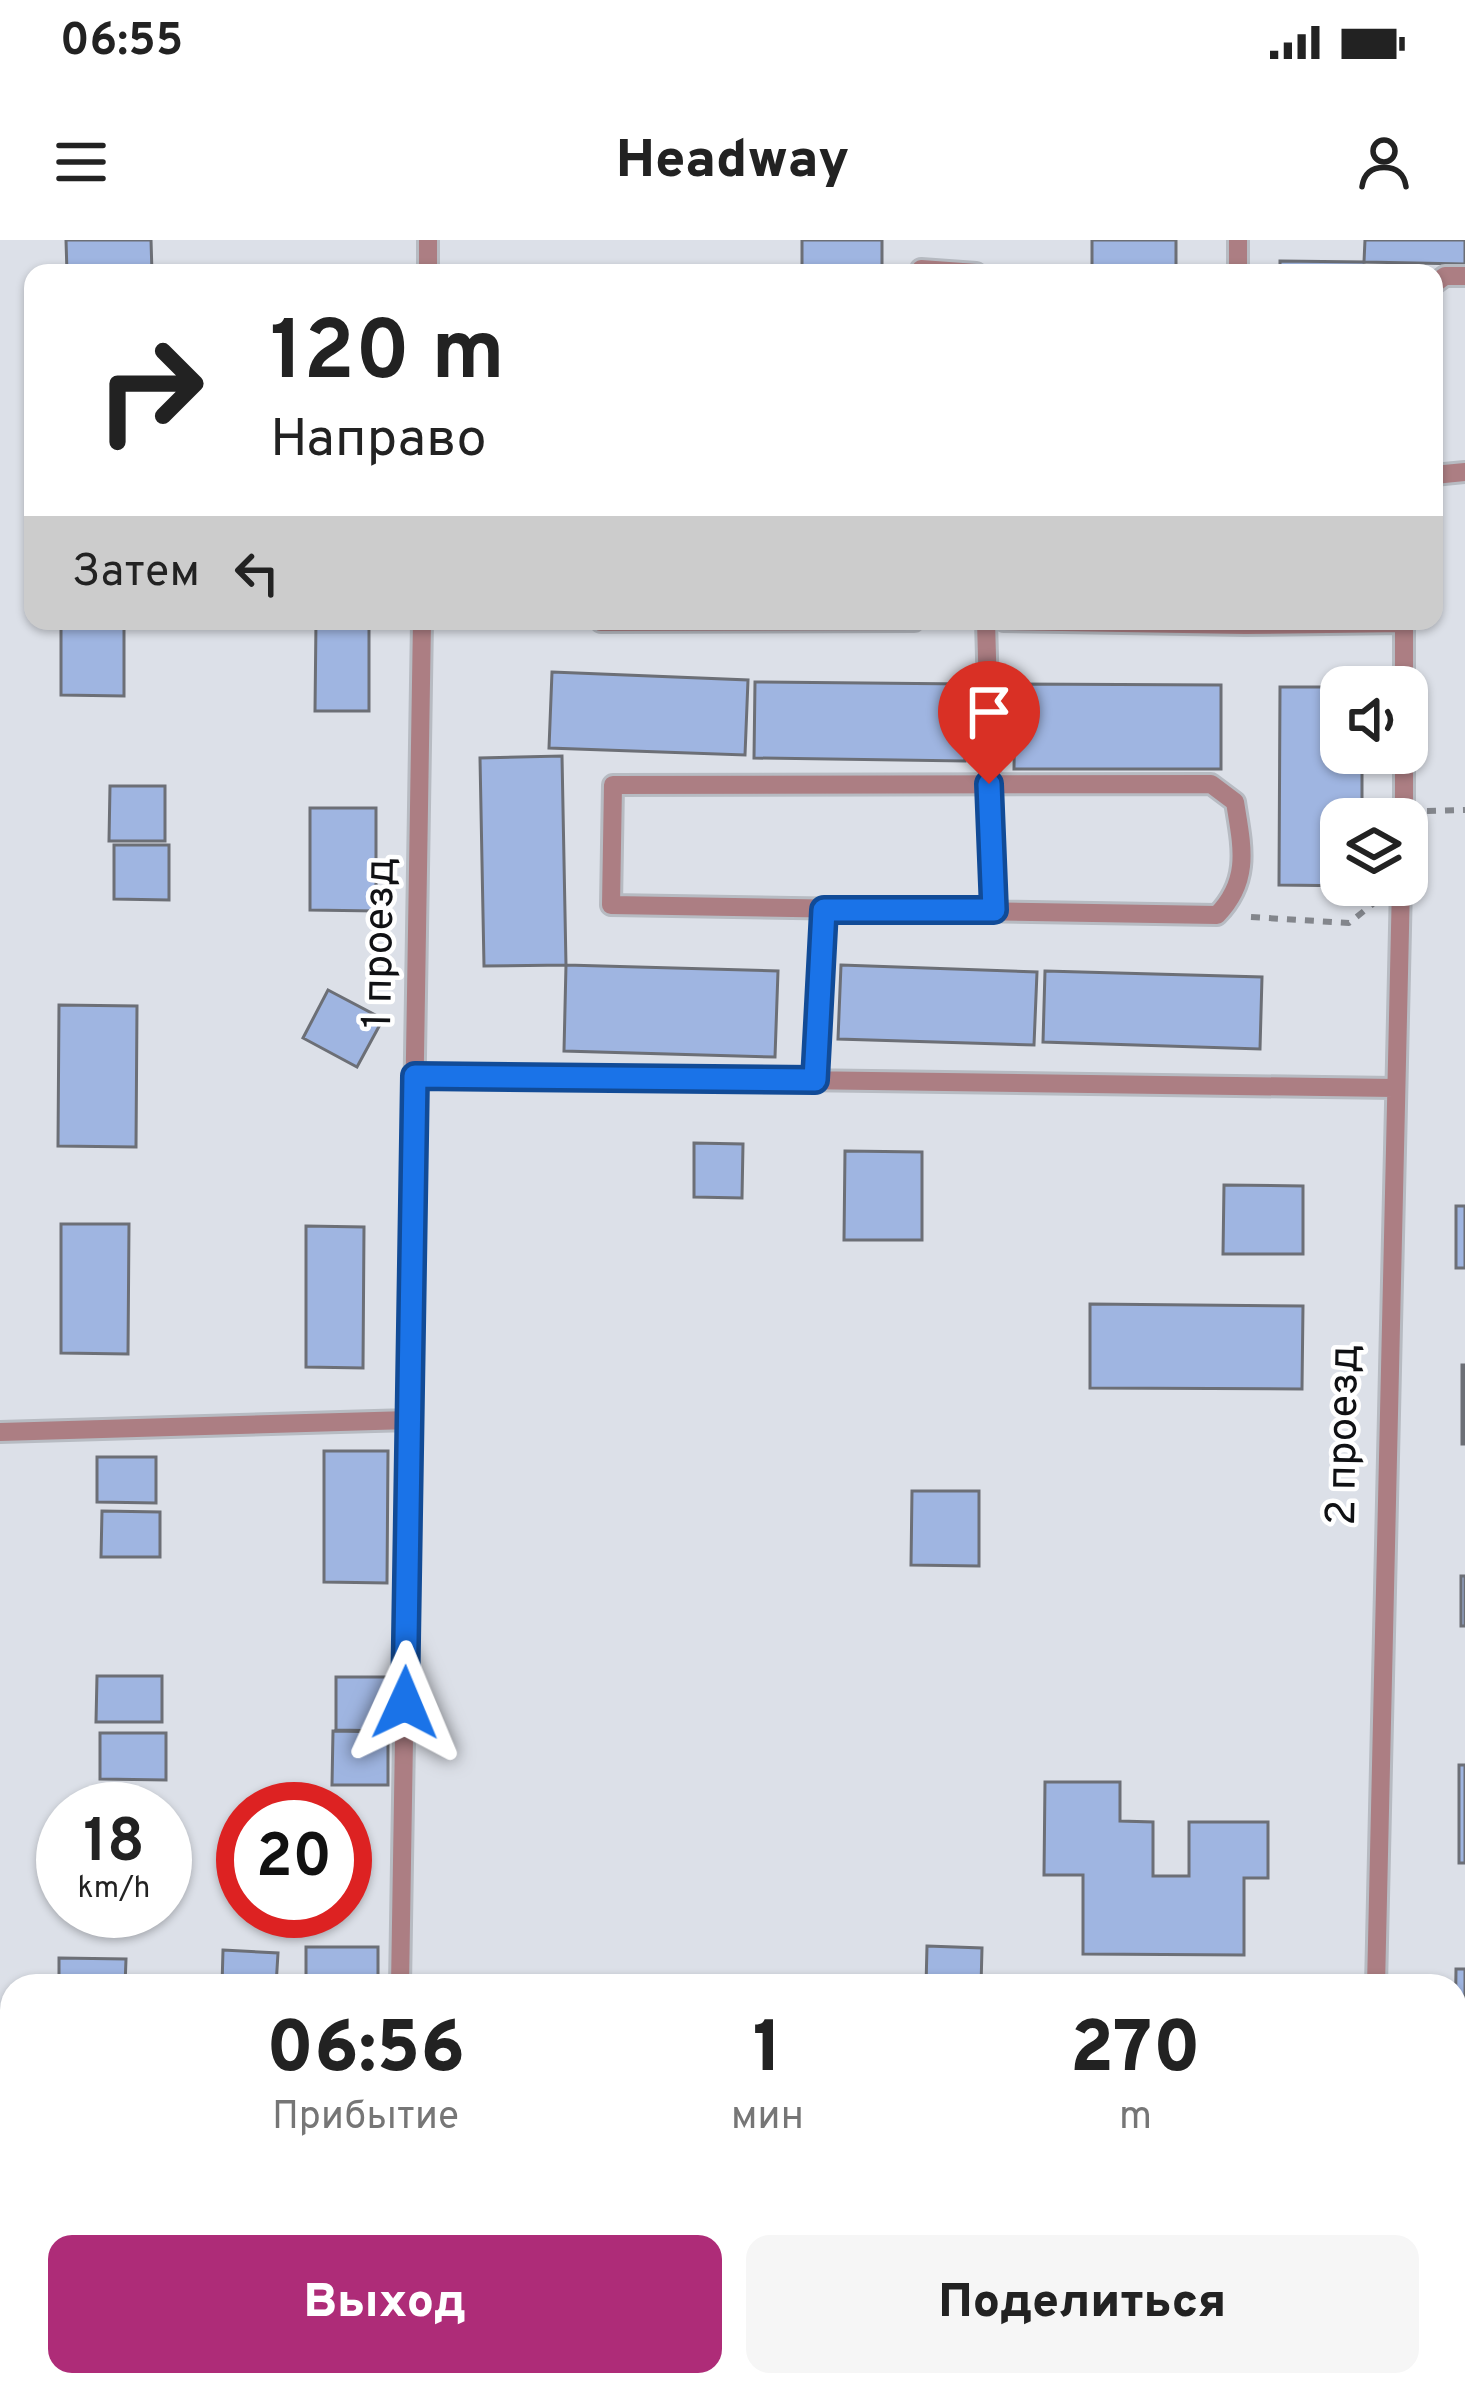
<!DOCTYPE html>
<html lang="ru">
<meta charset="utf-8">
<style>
:root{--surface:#fff;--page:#f6f6f6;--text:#222;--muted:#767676;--accent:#ae2c78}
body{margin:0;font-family:Overpass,sans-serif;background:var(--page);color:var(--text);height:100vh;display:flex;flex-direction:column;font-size:45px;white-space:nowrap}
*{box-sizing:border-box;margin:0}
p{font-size:39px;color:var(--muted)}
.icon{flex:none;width:66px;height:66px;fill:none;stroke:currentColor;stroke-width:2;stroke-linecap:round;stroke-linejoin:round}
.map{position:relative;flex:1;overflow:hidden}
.panel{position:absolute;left:0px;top:1734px;width:1467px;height:423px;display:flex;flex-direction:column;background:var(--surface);border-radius:36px 36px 0 0;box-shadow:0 3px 9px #0004}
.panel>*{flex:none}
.top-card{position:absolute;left:24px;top:24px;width:1419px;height:366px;border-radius:24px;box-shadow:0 3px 9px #0004;background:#fff;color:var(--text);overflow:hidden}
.controls{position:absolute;left:1320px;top:426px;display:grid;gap:24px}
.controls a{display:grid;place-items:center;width:108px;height:108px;border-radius:24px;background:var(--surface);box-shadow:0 3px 9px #0004;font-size:60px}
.speed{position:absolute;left:36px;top:1542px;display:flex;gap:24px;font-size:60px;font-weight:700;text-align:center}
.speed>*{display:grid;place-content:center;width:156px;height:156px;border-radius:50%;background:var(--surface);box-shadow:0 3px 9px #0004;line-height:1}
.speed small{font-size:30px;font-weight:400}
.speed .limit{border:18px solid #d22;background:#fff;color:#111}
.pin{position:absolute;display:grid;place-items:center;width:102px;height:102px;color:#fff;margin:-123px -51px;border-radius:50% 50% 50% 0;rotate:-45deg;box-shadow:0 0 12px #0007}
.pin .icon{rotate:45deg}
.me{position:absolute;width:132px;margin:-66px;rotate:1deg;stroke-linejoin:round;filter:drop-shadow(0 0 9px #0008)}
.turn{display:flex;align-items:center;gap:42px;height:252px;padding:0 48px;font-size:54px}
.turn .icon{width:156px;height:156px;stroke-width:2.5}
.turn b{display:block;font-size:84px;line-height:102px}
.then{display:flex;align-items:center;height:114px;padding:0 48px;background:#0003;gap:24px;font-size:45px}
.eta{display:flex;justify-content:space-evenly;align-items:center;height:204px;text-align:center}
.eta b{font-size:72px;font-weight:800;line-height:84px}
.button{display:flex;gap:24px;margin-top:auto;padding:24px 48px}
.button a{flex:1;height:138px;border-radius:24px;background:var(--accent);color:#fff;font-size:48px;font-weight:800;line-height:138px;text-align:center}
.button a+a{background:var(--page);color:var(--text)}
.status{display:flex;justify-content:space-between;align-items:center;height:84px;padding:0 60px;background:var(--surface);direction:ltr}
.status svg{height:33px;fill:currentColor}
header{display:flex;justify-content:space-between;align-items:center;height:156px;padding:0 48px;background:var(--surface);font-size:54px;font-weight:800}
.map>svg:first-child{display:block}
.building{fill:#9fb5e1;stroke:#6c6f76;stroke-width:3}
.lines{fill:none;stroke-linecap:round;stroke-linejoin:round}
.service-casing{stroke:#b7bbc2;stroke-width:24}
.minor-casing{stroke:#b7bbc2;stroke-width:36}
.path{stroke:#83868c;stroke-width:6;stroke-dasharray:9 9;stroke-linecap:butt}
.service{stroke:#ac7e83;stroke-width:18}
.minor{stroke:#ac7e83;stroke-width:30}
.route-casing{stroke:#114b97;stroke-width:30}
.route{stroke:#1a73e8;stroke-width:21}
.labels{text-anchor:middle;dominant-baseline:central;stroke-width:9;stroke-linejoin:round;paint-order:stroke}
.street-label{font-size:42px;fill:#101114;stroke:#fff}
</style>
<div class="status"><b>06:55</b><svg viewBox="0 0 49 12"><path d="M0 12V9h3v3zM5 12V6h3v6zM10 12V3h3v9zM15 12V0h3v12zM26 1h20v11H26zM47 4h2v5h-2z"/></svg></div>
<header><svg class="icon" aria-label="menu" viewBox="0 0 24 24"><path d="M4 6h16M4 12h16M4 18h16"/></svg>Headway<svg class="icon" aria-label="person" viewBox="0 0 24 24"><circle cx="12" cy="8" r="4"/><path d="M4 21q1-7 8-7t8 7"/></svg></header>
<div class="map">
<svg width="1465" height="2155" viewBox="0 0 1465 2155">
<rect width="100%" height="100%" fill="#dce0e8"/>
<path class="building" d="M66 0H151L152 33H67Z
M802 0H882V33H802Z
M1092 0H1176V33H1092Z
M1365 0H1465V24L1364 22Z
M1280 21 1364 22V33H1280Z
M61 381H124V456L61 455Z
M316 381H369V471H315Z
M552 432 748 440 745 515 549 508Z
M755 442 966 444 965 521 754 518Z
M1015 444 1221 445V529H1014Z
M1280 447H1363H1341V513H1362V579H1341V645L1362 646 1279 645Z
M562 516 566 725 484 726 480 518Z
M110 546H165V601H109Z
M310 568H376V671L310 670Z
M114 605H169V660L114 659Z
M566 725 778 731 775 817 564 811Z
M841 725 1037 732 1034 805 838 799Z
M1045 731 1262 737 1260 809 1043 802Z
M328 750 383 779 357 827 303 798Z
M59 765 137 766 136 907 58 906Z
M694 903 743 904 742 958 694 957Z
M845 911 922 912V1000H844Z
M1224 945 1303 946V1014H1223Z
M1456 966H1465V1028H1456Z
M61 984H129L128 1114 61 1113Z
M306 986 364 987 363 1128 306 1127Z
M1090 1064 1303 1066 1302 1149 1090 1148Z
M1462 1125H1465V1204H1462Z
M324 1211H388L387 1343 324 1342Z
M97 1217H156V1263L97 1262Z
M912 1251H979V1326L911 1325Z
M102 1271 160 1272V1317H101Z
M1461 1336H1465V1386H1461Z
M97 1436H162V1482H96Z
M336 1437H391V1491L336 1490Z
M333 1491 388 1492V1545H332Z
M100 1493H166V1540L100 1539Z
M1459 1525H1465V1623H1459Z
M1045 1542H1120V1581L1153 1582V1636H1189V1582H1268V1638H1244V1715L1083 1714V1635H1044Z
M927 1706 982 1708 981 1746H926Z
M306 1707H378V1746H306Z
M223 1710 278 1713 276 1746H222Z
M59 1718 126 1719 125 1746H59Z
M1456 1729H1465V1806H1455Z
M192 2145H321V2149Z"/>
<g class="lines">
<defs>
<path id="service" d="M428 33V0
M921 33V29L976 33
M1238 33V0
M1434 44 1445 36H1465
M1434 235 1465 232
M986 381 994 670
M1004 381 1245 385
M1244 381 1245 385 1404 383V447
M601 382 914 381
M1211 544 1235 562C1242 606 1251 640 1217 675L611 665 613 545Z
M1404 579V513
M415 835 1394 848
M815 840 824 670
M0 1192 409 1180
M400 1746 422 381
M1376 1746 1401 645
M403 2145V2155"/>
<path id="minor" d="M1455 1901H1465
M0 1926 12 1925
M814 2155V2145
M1183 2155V2145"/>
</defs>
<use href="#service" class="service-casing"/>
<use href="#minor" class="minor-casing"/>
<path class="path" d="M1427 571 1465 570
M1251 677 1349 683 1374 663"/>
<use href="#service" class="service"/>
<use href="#minor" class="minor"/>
</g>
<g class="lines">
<defs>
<path id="route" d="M405 1463 415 836 815 840 824 670H994L989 544"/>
</defs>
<use href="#route" class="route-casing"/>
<use href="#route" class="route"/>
</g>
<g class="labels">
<g class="street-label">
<text transform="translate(381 703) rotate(-89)">1 проезд</text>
<text transform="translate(1345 1195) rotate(-89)">2 проезд</text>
</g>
</g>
</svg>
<div class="controls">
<a><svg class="icon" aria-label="sound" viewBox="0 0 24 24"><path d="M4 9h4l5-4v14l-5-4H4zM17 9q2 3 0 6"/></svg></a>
<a><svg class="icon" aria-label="layers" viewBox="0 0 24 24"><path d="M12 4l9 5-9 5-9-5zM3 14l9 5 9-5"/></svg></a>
</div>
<div class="speed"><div>18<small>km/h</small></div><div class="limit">20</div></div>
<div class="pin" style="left:989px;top:544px;background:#d93025"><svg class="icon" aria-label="arrive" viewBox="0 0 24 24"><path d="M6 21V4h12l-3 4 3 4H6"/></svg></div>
<svg class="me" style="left:405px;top:1463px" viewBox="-20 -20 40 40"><path d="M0-17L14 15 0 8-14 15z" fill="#1a73e8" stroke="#fff" stroke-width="4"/></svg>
<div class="top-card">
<div class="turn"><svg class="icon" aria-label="right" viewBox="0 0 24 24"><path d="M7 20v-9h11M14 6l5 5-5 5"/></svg><div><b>120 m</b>Направо</div></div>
<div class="then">Затем<svg class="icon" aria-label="left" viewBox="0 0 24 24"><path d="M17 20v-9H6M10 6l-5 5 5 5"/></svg></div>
</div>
<section class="panel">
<div class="eta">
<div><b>06:56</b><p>Прибытие</p></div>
<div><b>1</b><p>мин</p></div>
<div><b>270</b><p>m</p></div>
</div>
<div class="button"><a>Выход</a><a>Поделиться</a></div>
</section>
</div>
